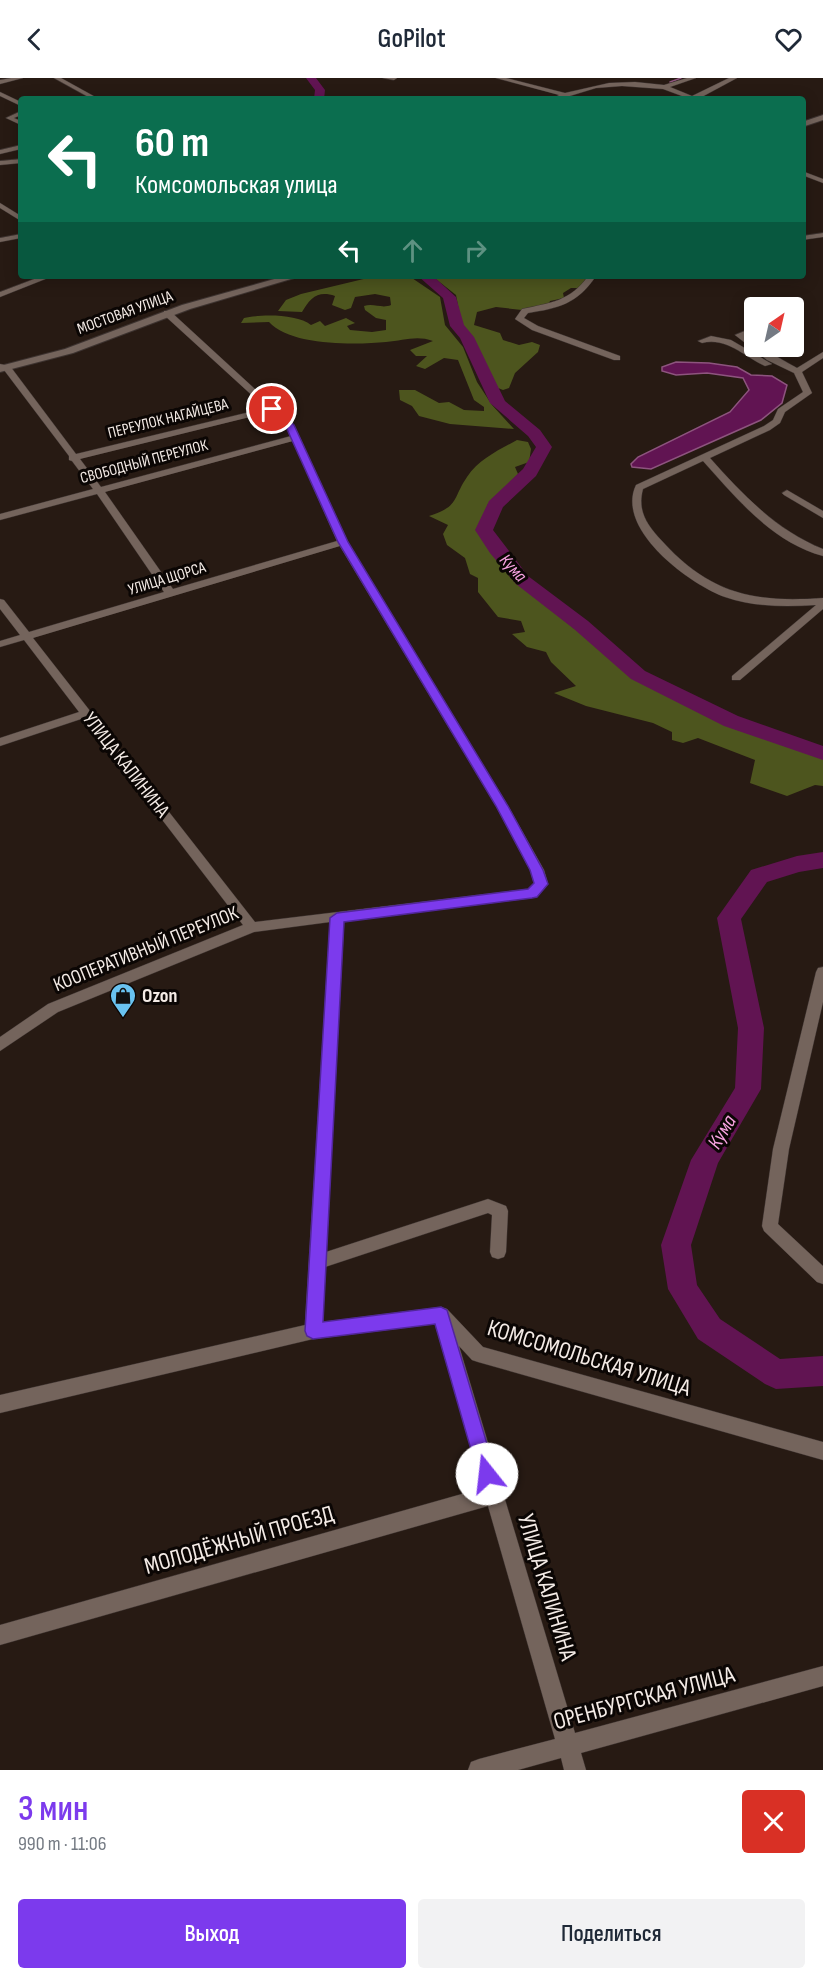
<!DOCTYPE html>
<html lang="ru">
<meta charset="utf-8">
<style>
:root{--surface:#fff;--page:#f2f2f3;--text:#1f2937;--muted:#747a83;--accent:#7c3aed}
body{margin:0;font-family:"Sofia Sans Condensed",sans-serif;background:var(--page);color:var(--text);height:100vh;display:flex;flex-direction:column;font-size:22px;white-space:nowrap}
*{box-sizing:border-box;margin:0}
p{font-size:20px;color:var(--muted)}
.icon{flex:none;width:33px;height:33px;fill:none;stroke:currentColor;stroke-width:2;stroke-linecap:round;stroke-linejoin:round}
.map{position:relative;height:1692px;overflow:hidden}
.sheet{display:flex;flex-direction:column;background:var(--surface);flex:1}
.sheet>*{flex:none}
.banner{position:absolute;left:18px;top:18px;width:788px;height:183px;border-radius:6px;box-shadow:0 3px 15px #0003;background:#0b6e4f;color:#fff;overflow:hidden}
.needle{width:39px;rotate:34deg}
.buttons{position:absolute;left:744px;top:219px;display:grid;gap:12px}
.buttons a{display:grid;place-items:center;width:60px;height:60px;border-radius:6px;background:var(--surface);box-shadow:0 3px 15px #0003;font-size:30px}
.pin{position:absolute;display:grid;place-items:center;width:51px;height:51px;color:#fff;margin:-26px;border:3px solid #fff;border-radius:50%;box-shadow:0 2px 6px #0007}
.me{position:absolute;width:66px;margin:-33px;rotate:344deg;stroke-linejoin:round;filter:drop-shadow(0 0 4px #0008)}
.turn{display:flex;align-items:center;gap:21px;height:126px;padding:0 18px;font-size:27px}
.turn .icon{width:78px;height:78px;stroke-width:2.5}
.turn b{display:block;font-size:42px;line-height:51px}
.lanes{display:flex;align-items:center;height:57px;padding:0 18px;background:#0003;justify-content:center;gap:30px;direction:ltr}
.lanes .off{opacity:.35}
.round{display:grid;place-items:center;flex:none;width:63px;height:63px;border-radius:6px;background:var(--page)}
.head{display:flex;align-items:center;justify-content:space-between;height:102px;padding:0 18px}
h1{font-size:36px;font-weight:600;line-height:45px;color:var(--accent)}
.button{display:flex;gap:12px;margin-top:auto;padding:12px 18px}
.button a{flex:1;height:69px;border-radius:6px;background:var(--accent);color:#fff;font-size:24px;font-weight:600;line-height:69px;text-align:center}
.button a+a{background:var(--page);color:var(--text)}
header{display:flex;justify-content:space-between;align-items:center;height:78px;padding:0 18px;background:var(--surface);font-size:27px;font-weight:600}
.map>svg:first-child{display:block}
.forest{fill:#4d551e}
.water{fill:#611452;stroke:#8d547e;stroke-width:1.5}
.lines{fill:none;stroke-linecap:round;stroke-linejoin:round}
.stream{stroke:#8d547e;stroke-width:1.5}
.river{fill:#611452;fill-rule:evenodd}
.street-casing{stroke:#3d3330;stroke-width:1}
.secondary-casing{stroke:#3d3330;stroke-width:2}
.street{fill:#74645c;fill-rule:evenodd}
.secondary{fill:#74645c;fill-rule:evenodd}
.route{fill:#7c3aed;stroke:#51269a;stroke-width:1.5}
.labels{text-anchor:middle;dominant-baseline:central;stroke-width:6;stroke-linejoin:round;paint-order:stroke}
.far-street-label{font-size:16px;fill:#f4ebe6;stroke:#0b0604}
.far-water-label{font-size:18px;font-style:italic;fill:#f7a2e0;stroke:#0b0604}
.street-label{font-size:20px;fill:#f4ebe6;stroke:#0b0604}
.poi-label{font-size:20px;font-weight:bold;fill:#f4ebe6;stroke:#0b0604;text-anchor:start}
.water-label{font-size:21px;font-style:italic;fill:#f7a2e0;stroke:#0b0604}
.near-street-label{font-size:24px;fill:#f4ebe6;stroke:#0b0604}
</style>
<header><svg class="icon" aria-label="back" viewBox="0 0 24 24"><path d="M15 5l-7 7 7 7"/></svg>GoPilot<svg class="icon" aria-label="heart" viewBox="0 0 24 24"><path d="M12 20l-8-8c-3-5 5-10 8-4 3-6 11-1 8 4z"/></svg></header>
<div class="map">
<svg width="823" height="1692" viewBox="0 0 823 1692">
<rect width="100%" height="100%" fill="#271a13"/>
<path class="forest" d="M376 198H409L440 219 445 247 463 269 477 304 492 327 514 351 450 346 419 338 412 328 400 322 399 312H415L439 325 449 324 464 332 484 333V329L474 322 458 282 444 280 425 291 416 288 427 278H416L410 272 433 263C416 257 403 263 386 264 356 267 290 268 269 244L241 245 244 240C262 236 297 236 311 247L320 243 325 248 346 240 355 245 347 248 350 252 372 254 386 252V242L376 240 365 232 364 228C374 225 382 231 391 227L390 219 375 216 355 219 351 230 345 232 332 227 335 218C318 212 310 220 302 234L278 233 286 222 301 216Z
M432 198H580L586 202 581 210H571L563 215 564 220 550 223 548 227 522 232 496 229 477 234 474 247 500 255 503 262 519 267 532 264 540 267 538 274 515 295 509 310 503 312 498 310 473 260 462 248 456 217Z
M517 362 528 364 531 371 529 384 515 389 518 396 488 426 478 452 490 474 516 504 636 600 727 646 823 679V708L815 707 787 718 750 705 755 682 698 660 683 665 672 662V654L653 645 586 628 554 615 576 608 551 584 546 574 527 569 512 556 525 554 521 543 498 539 478 514V500L470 496 465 480 447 467 443 456 448 447 429 438C460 428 452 421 467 399 479 381 499 372 517 362Z"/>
<path class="water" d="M676 284 709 285 737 289 751 297 772 298 787 307 782 325 761 342 651 391 632 389 631 386 638 379 730 334 749 312 743 300 707 295 676 297 662 293V289Z"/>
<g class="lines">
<path class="stream" d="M670 4 681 0"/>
<path class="river" d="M306 0H316L325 12 324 21H314L315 12Z
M418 198H433L456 219 464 247 474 259 505 323 540 352 552 369 536 398 503 429 493 452 528 498 588 543 645 593 738 638 823 668V682L724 648 631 601 574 551 516 506 490 475 475 452 489 423 523 391 536 369 528 358 490 325 460 260 450 248 443 220Z
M823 774V790L799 794 767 804 741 841 764 950 761 1011 718 1085 691 1167 697 1207 720 1241 780 1281 823 1278V1308L776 1311 765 1306 698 1261 668 1211 661 1167 691 1082 735 1010 738 950 717 840 751 792 797 778Z"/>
<defs>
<path id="street" d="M11 0H23L0 6V2Z
M54 0H61L99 21H92Z
M383 0H397L394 2Z
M496 0H506L565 15 609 5 635 4 664 7 687 0H696L670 9 692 18 729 0H737L698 21H690L663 11 622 8 596 10 560 21H552L559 17Z
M0 14 21 24V28L0 18Z
M21 33V37L14 40 21 43V47L6 40Z
M21 67V71L0 76V72Z
M21 81V85L0 87V83Z
M802 93 823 101V105L802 97Z
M0 125 21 138V143L0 130Z
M823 155V159L802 162V158Z
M21 156V160L0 164V160Z
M42 198H53L0 219V214Z
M588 198H596C577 226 559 230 528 235L524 240 538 248 620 278V282H614L532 252 515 241 522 231C550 225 571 223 588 198Z
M164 233H170L294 347 348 464 508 728 544 792 548 806 537 818 532 820 344 843 326 1174 488 1121 506 1128 508 1133 506 1174 504 1179 498 1181 492 1179 490 1174 492 1137 488 1135 325 1189 322 1244 441 1229 447 1231 483 1269 823 1364V1382L478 1284 472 1282 459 1268 575 1655 823 1588V1608L581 1675 586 1692H564L561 1680 518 1692H468L471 1684 479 1681 555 1661 488 1428 0 1567V1547L483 1410 435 1246 313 1261 0 1335V1317L305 1247 330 844 254 854 58 934 0 973V959L48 926 243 847 84 640 0 668V660L79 634 24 562 0 569V563L20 557 0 531V521L4 522 29 554 164 514 97 416 0 442V436L93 411 72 383 69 382V378L4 292H0V286L10 288 76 376 266 330 164 237ZM270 334 286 348 291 358 101 409 80 381ZM293 363 337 463 173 511 105 414ZM340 468 496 728 530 792 534 805 528 811 255 844 33 560Z
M754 249V254L745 258 754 265V268C761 269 788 285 797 290L823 274V280L802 294 812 315 785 334 780 345 770 352 710 380C743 417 776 452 823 471V478C772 464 737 421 703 383L643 411C637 433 647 447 662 463 710 516 754 525 823 520V531L740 602H732V598L816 527C785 529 754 529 725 519 689 506 615 451 636 407L764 348 773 342 778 331 803 314 794 295 767 282 735 257Z
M711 258 731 262 772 286 765 288C743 278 727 259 702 265L698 263Z
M787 412 823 433V440L784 417 782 415Z
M823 889V924L789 1071 778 1146 823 1188V1206L817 1204 764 1153 762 1148 773 1071 816 894 818 890Z"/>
<path id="secondary" d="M823 37V42L802 49V44Z
M285 198H301L190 231 73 275 0 294V288L65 271 182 227Z"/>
</defs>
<use href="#street" class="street-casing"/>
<use href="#secondary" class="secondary-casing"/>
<use href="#street" class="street"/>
<use href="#secondary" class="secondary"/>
</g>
<path class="route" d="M268 329H275L294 347 348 464 508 728 543 792 548 806 537 819 532 820 344 844 323 1244 441 1229 447 1232 496 1396 494 1402 487 1405 480 1402 478 1396 435 1246 313 1261 307 1258 305 1253 330 840 337 835 528 811 534 805 530 792 496 728 338 464 286 349 268 333Z"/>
<defs>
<symbol id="shop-pin" viewBox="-11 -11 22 30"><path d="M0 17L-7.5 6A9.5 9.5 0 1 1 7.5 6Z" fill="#69c3f1" stroke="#0b0604"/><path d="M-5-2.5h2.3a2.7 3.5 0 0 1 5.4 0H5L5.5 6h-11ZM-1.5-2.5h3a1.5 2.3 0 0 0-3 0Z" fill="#111"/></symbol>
</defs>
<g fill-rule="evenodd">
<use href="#shop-pin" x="108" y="903" width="30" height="40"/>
</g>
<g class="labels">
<g class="far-street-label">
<text transform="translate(125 235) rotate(-20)">МОСТОВАЯ УЛИЦА</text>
<text transform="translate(168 341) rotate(-14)">ПЕРЕУЛОК НАГАЙЦЕВА</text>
<text transform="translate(144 384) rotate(-15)">СВОБОДНЫЙ ПЕРЕУЛОК</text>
<text transform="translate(167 501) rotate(-17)">УЛИЦА ЩОРСА</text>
</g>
<g class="far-water-label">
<text transform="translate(513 490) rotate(48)">Кума</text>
</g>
<g class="street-label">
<text transform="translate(126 687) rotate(52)">УЛИЦА КАЛИНИНА</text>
<text transform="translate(146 871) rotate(-22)">КООПЕРАТИВНЫЙ ПЕРЕУЛОК</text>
</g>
<g class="poi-label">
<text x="142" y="918">Ozon</text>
</g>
<g class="water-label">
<text transform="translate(722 1054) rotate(-59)">Кума</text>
</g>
<g class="near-street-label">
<text transform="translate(589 1280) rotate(17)">КОМСОМОЛЬСКАЯ УЛИЦА</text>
<text transform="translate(239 1462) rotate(-16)">МОЛОДЁЖНЫЙ ПРОЕЗД</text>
<text transform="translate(547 1509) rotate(73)">УЛИЦА КАЛИНИНА</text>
<text transform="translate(644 1620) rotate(-15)">ОРЕНБУРГСКАЯ УЛИЦА</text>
</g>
</g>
</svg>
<div class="buttons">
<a><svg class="needle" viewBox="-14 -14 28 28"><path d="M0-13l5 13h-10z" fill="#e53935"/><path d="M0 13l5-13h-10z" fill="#747a83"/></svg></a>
</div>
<div class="pin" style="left:272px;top:331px;background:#d93025"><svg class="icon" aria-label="arrive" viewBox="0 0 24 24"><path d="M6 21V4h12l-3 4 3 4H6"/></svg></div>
<svg class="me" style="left:487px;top:1396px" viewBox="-20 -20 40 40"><circle r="19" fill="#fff"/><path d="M0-13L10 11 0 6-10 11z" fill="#7c3aed"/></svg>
<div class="banner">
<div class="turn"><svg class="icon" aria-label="left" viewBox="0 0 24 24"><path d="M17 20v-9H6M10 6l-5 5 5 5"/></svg><div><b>60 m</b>Комсомольская улица</div></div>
<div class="lanes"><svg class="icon" aria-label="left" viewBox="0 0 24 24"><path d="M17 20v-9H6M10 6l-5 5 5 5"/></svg><svg class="icon off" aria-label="ahead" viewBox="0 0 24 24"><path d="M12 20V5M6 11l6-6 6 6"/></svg><svg class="icon off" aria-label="right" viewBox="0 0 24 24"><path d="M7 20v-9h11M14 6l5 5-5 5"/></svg></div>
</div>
</div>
<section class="sheet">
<div class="head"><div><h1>3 мин</h1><p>990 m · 11:06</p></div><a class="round" style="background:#d93025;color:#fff"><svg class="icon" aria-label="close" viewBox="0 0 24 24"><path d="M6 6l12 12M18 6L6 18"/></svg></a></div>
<div class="button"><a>Выход</a><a>Поделиться</a></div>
</section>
